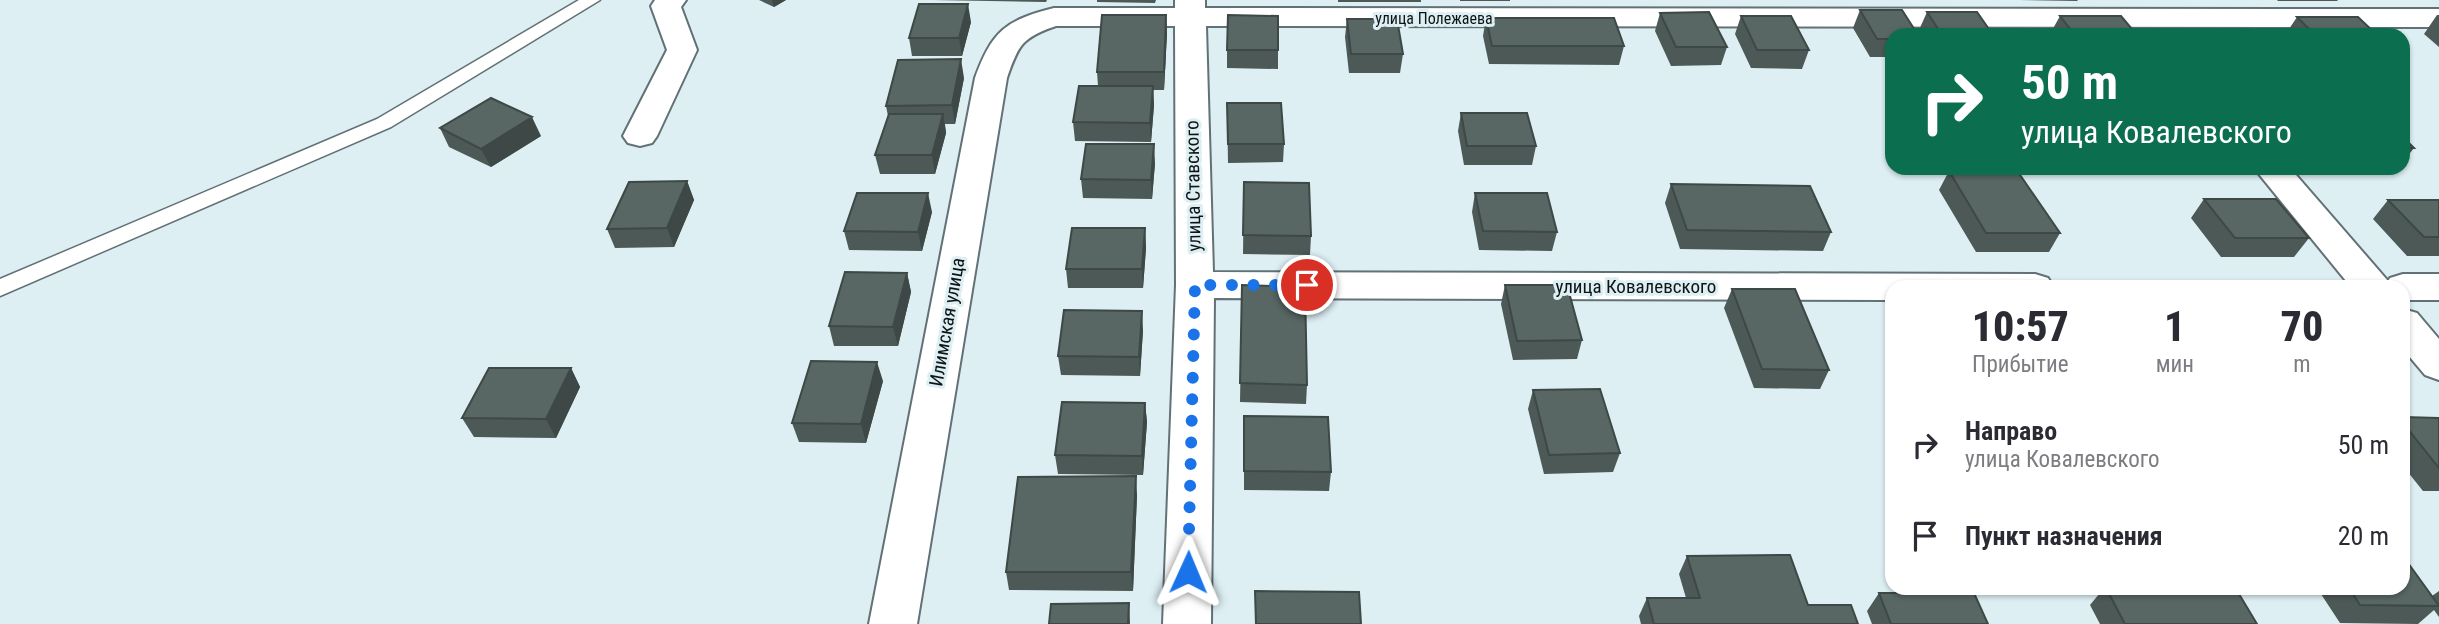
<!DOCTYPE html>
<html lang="ru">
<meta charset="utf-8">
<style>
:root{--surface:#fff;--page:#f2f2f3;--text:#2b2b33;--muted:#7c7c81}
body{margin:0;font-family:"Roboto Condensed",sans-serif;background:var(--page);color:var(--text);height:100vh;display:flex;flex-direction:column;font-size:26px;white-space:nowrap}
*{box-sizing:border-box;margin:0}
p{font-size:23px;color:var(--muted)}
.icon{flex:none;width:38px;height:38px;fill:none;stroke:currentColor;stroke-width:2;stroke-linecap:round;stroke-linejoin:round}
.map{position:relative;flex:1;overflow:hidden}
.drawer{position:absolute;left:1885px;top:280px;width:525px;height:315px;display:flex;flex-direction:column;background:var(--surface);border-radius:21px;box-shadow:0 2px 5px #0004}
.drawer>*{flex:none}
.top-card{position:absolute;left:1885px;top:28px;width:525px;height:147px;border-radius:21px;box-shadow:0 2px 5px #0004;background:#0b6e4f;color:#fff;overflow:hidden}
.pin{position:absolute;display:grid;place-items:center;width:60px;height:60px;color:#fff;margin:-30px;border:4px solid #fff;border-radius:50%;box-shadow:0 2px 7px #0007}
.me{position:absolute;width:77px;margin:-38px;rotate:1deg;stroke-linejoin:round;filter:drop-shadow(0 0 5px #0008)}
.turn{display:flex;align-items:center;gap:24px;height:147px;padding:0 21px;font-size:32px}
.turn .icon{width:91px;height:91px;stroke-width:2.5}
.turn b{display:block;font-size:49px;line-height:60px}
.eta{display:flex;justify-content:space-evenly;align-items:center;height:119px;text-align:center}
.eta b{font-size:42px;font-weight:800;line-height:49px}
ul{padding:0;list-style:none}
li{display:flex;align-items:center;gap:21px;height:91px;padding:0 21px}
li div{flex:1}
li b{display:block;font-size:26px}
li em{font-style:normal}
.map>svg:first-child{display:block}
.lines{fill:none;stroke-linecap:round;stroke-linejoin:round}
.lane-casing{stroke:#627175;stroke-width:3}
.street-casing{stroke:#627175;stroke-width:4}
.lane{fill:#fff;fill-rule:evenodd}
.street{fill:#fff;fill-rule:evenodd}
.wall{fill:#4c5956}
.shaded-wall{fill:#3e4846}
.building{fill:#586764;stroke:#3e4846;stroke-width:2}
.route{stroke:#1a73e8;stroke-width:12;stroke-dasharray:0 21.6}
.labels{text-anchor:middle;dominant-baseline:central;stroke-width:6;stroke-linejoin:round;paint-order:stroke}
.far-street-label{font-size:16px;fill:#0e1416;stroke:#ddeff3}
.street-label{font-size:19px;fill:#0e1416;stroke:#ddeff3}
</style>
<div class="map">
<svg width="2439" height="624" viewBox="0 0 2439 624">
<rect width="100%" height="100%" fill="#ddeff3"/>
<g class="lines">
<defs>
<path id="lane" d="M579 0H600L391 127 0 296V279L377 119Z"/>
<path id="street" d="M655 0H686L681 7 697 50 657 136 652 143 640 146 628 143 623 136 667 50 651 6Z
M1175 0H1205V8L2439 9V27L1206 26 1213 272 2035 274 2048 278 2054 287H1892V300L1214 298 1211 624H1163L1176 285 1175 26H1056C1023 37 1018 45 1007 78L917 624H869L975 78C992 31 1006 20 1054 8H1175Z
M2254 168H2290L2388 281 2390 278 2403 274H2439V300H2403V287H2351Z
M2403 309 2417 313 2439 339V380L2425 375 2403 349Z"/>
</defs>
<use href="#lane" class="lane-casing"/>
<use href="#street" class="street-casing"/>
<use href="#lane" class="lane"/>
<use href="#street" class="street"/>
</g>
<path class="wall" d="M759 0H786L774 7Z
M933 0H1047L1046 2Z
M1097 0H1156L1155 3 1097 2Z
M1338 0H1421V2H1338Z
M1460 0H1510V1H1460Z
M2019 0H2078L2077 1Z
M2277 0H2338L2337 1H2278Z
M1860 10 1892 35V57H1870L1853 28Z
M1927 12 1993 35H1922L1919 30Z
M1660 13 1727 47 1721 65 1671 66 1655 31Z
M1166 15 1167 33 1164 90H1153L1154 105 1151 142 1075 141 1073 122 1098 86 1097 72Z
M2437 15H2439V47L2424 34Z
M1741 16 1809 50 1802 69 1751 68 1735 34Z
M2060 16 2137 35H2051L2050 34Z
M2297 17 2377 35H2285Z
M1486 18 1624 46 1619 65 1489 64 1483 36Z
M1347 19 1403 54 1400 73H1349L1345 37Z
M971 22 962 56H912L909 38Z
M1227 50H1278V69L1227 68Z
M964 78 955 124H945L946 133 935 174H880L875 155 888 116 886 106Z
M1227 103 1284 144 1283 162 1228 163Z
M1461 113 1536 146 1532 165H1464L1458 131Z
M440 128 541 136 491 167 449 147Z
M2403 137 2414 148 2403 162Z
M1155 163 1152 199 1083 198 1081 179Z
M1949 171 2060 233 2049 252H1976L1939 190Z
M687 181 694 200 674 247 615 248 607 229Z
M1244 182 1311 236 1310 255 1243 254Z
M1671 184 1831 232 1823 251 1680 249 1665 203Z
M1475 193 1557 232 1552 251 1479 250 1472 212Z
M2204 199 2309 238 2294 257H2221L2191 218Z
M2388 200H2439V256H2407L2373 219Z
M932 212 922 251 849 250 844 231Z
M1145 228 1146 248 1143 288H1068L1066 269Z
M907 273 911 292 898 346H834L829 326Z
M2014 281 2081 287H2011Z
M1242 285 1307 385 1306 404 1240 402Z
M1505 285 1582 340 1577 359 1513 360 1501 304Z
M1732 289 1829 370 1820 389 1754 388 1724 308Z
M1143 330 1140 376 1061 375 1058 356Z
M571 368 580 387 556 438 474 437 462 418Z
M883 381 866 443 799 442 792 423Z
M1533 390 1620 453 1613 472 1544 474 1528 409Z
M1145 403 1147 422 1143 475 1058 474 1055 455Z
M1244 416 1331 472 1329 491 1244 490Z
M2403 417 2439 418V491H2423L2403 466Z
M1137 495 1133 591 1009 590 1006 572Z
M1687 556 1808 605 1858 624H1641L1639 616 1647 598H1686L1679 574Z
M2104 588H2152L2257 624H2100L2090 605Z
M2317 588H2403L2432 596 2439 591V617L2434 610 2418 624 2340 623Z
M1879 593 1988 624H1872L1867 611Z"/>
<path class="shaded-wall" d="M772 0H786L774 7Z
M968 4 971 22 962 56 959 38Z
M1166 15 1167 33 1164 90V72Z
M961 59 964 78 955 124 952 105Z
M1153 86 1154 105 1151 142 1150 123Z
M943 114 946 133 935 174 932 155Z
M532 117 541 136 491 167 481 149Z
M1154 144 1155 163 1152 199 1151 180Z
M687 181 694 200 674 247 667 228Z
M928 193 932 212 922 251 918 232Z
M1145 228 1146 248 1143 288 1142 269Z
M907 273 911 292 898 346 893 327Z
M1142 311 1143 330 1140 376 1139 357Z
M877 362 883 381 866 443 861 424Z
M571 368 580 387 556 438 546 419Z
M1145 403 1147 422 1143 475 1142 456Z
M1136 476 1137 495 1133 591 1131 572Z
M1129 603 1130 624H1128Z"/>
<path class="building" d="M919 4H968L959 38H909Z
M1860 10H1902L1918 35H1892V39H1877Z
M1709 12 1727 47H1676L1660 13Z
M1927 12H1977L1993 35H1942Z
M1102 15H1166L1164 72H1097Z
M1228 15 1278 16V50H1227Z
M1741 16H1791L1809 50H1757Z
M2060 16H2121L2137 35H2075Z
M2297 17H2358L2377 35H2315Z
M1486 18H1614L1624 46H1492Z
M1347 19H1397L1403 54H1351Z
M961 59 952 105 886 106 898 60Z
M1079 86H1153L1150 123 1073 122Z
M491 98 532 117 481 149 440 128Z
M1227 103H1281L1284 144H1228Z
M1461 113H1527L1536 146H1467Z
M889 114H943L932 155H875Z
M2403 137 2414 148H2403Z
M1086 144H1154L1151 180 1081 179Z
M1949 171 2018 172 2060 233H1986Z
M687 181 667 228 607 229 629 182Z
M1244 182 1309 183 1311 236 1243 235Z
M1671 184 1810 186 1831 232 1687 230Z
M857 193H928L918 232 844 231Z
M1475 193H1547L1557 232 1483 231Z
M2204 199H2276L2309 238H2235Z
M2388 200H2439V237H2424Z
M1072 228H1145L1142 269H1066Z
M845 272 907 273 893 327 829 326Z
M2014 281 2077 282 2081 287H2018Z
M2207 284H2284L2286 287H2209Z
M1242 285 1305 287 1307 385 1240 383Z
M1505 285H1567L1582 340 1517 341Z
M1732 289H1795L1829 370 1762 369Z
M1064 310 1142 311 1139 357 1058 356Z
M811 361 877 362 861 424 792 423Z
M489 368H571L546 419 462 418Z
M1600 389 1620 453 1549 455 1533 390Z
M1062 402 1145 403 1142 456 1055 455Z
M1244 416 1328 417 1331 472 1244 471Z
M2403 417 2439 418V468L2403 423Z
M1136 476 1131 572H1006L1018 477Z
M1790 555 1808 605H1851L1858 624H1654L1647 598H1700L1687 556Z
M2403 556 2439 606 2360 605 2349 588H2403Z
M2106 588 2236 589 2257 624H2125Z
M1255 591 1359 592 1361 624H1256Z
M1879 593H1974L1988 624H1891Z
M1129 603 1128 624H1049L1051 604Z"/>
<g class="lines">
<path class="route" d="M1188 572 1195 285H1307"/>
</g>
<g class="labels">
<g class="far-street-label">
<text x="1434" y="18">улица Полежаева</text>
</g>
<g class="street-label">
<text transform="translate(1193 186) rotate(-91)">улица Ставского</text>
<text x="1636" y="286">улица Ковалевского</text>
<text transform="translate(947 322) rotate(-80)">Илимская улица</text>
</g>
</g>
</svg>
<div class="pin" style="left:1307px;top:285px;background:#d93025"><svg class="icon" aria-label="arrive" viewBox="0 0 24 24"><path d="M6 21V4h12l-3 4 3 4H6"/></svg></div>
<svg class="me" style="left:1188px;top:572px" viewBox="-20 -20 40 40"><path d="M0-17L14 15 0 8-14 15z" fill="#1a73e8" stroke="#fff" stroke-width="4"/></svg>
<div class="top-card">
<div class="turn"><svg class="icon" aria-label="right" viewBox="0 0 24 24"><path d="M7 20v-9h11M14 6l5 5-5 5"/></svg><div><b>50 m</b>улица Ковалевского</div></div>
</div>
<section class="drawer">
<div class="eta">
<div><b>10:57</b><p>Прибытие</p></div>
<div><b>1</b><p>мин</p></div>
<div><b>70</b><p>m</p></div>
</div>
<ul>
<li><svg class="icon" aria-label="right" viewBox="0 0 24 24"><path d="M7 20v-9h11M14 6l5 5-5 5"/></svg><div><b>Направо</b><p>улица Ковалевского</p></div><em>50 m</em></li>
<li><svg class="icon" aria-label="arrive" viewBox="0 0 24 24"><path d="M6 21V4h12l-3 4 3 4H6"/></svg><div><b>Пункт назначения</b></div><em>20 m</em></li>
</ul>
</section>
</div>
